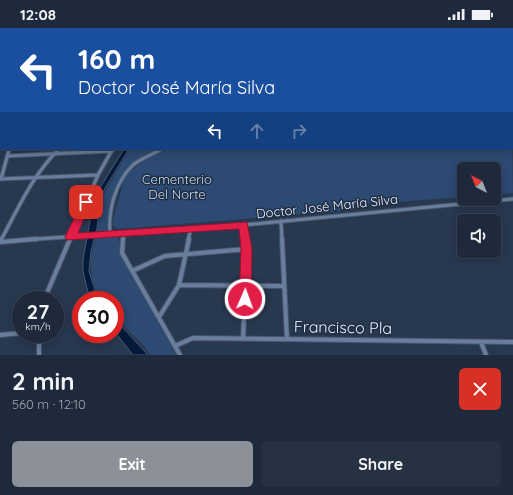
<!DOCTYPE html>
<meta charset="utf-8">
<style>
:root{--surface:#1e2a3b;--page:#263242;--text:#f1f3f6;--muted:#a1a7af;--line:#3c4655;--accent:#8c9099}
body{margin:0;font-family:Quicksand,sans-serif;background:var(--page);color:var(--text);height:100vh;display:flex;flex-direction:column;font-size:15px;white-space:nowrap}
*{box-sizing:border-box;margin:0}
p{font-size:13px;color:var(--muted)}
.icon{flex:none;width:22px;height:22px;fill:none;stroke:currentColor;stroke-width:2;stroke-linecap:round;stroke-linejoin:round}
.map{position:relative;height:327px;overflow:hidden}
.details{display:flex;flex-direction:column;background:var(--surface);flex:1}
.details>*{flex:none}
.banner{position:absolute;left:0px;top:0px;width:513px;height:122px;box-shadow:0 2px 10px #0003,0 0 0 1px var(--line);background:#1a4fa0;color:#fff;overflow:hidden}
.needle{width:26px;rotate:318deg}
.tools{position:absolute;left:457px;top:134px;display:grid;gap:8px}
.tools a{display:grid;place-items:center;width:44px;height:44px;border-radius:6px;background:var(--surface);box-shadow:0 2px 10px #0003,0 0 0 1px var(--line);font-size:20px}
.speed{position:absolute;left:12px;top:263px;display:flex;gap:8px;font-size:20px;font-weight:700;text-align:center}
.speed>*{display:grid;place-content:center;width:52px;height:52px;border-radius:50%;background:var(--surface);box-shadow:0 2px 10px #0003,0 0 0 1px var(--line);line-height:1}
.speed small{font-size:10px;font-weight:400}
.speed .limit{border:6px solid #d22;background:#fff;color:#111}
.pin{position:absolute;display:grid;place-items:center;width:34px;height:34px;color:#fff;margin:-17px;border-radius:8px;box-shadow:0 2px 6px #0006}
.me{position:absolute;width:44px;margin:-22px;rotate:2deg;stroke-linejoin:round;filter:drop-shadow(0 0 3px #0008)}
.turn{display:flex;align-items:center;gap:14px;height:84px;padding:0 12px;font-size:18px}
.turn .icon{width:52px;height:52px;stroke-width:2.5}
.turn b{display:block;font-size:28px;line-height:34px}
.lanes{display:flex;align-items:center;height:38px;padding:0 12px;background:#0003;justify-content:center;gap:20px;direction:ltr}
.lanes .off{opacity:.35}
.round{display:grid;place-items:center;flex:none;width:42px;height:42px;border-radius:6px;background:var(--page)}
.summary{display:flex;align-items:center;justify-content:space-between;height:68px;padding:0 12px}
h1{font-size:24px;font-weight:700;line-height:30px}
.button{display:flex;gap:8px;margin-top:auto;padding:8px 12px}
.button a{flex:1;height:46px;border-radius:6px;background:var(--accent);color:#fff;font-size:16px;font-weight:700;line-height:46px;text-align:center}
.button a+a{background:var(--page);color:var(--text)}
.status{display:flex;justify-content:space-between;align-items:center;height:28px;padding:0 20px;background:var(--surface);direction:ltr}
.status svg{height:11px;fill:currentColor}
.map>svg:first-child{display:block}
.green{fill:#2d4a73}
.water{fill:#031a3b;stroke:#485a75}
.lines{fill:none;stroke-linecap:round;stroke-linejoin:round}
.river{fill:#031a3b;fill-rule:evenodd}
.minor-far3-casing{stroke:#47566b;stroke-width:3}
.minor-far2-casing{stroke:#47566b;stroke-width:4}
.minor-far1-casing{stroke:#47566b;stroke-width:5}
.minor-casing{stroke:#47566b;stroke-width:6}
.tertiary-casing{stroke:#47566b;stroke-width:3}
.secondary-casing{stroke:#47566b;stroke-width:3.5}
.minor-far3{stroke:#687e9c;stroke-width:2}
.minor-far2{stroke:#687e9c;stroke-width:2.5}
.minor-far1{stroke:#687e9c;stroke-width:3}
.minor{stroke:#687e9c;stroke-width:4}
.tertiary{stroke:#687e9c;stroke-width:2}
.secondary{stroke:#83a5d4;stroke-width:2.5}
.route{fill:#e11d48;stroke:#92132f}
.labels{text-anchor:middle;dominant-baseline:central;stroke-width:3;stroke-linejoin:round;paint-order:stroke}
.park-label{font-size:13px;fill:#cedbee;stroke:#1e2e44}
.street-label{font-size:13px;fill:#e9f1fd;stroke:#1e2e44}
.near-street-label{font-size:16px;fill:#e9f1fd;stroke:#1e2e44}
</style>
<div class="status"><b>12:08</b><svg viewBox="0 0 49 12"><path d="M0 12V9h3v3zM5 12V6h3v6zM10 12V3h3v9zM15 12V0h3v12zM26 1h20v11H26zM47 4h2v5h-2z"/></svg></div>
<div class="map">
<svg width="513" height="327" viewBox="0 0 513 327">
<rect width="100%" height="100%" fill="#28384f"/>
<path class="green" d="M512 89 513 165 494 167V141H464V169L341 178 342 183 117 201 112 196 125 148 146 130 170 121H512Z
M130 121H157C129 135 116 149 110 179 108 188 106 196 107 204L97 205 100 178 104 166Z
M119 208 120 226 176 327H150L145 319 115 289V272H100C90 249 88 233 96 210Z"/>
<path class="water" d="M124 121H129L104 162 99 177 97 201 91 223 89 243 98 272H90L83 244V231L93 177 101 158Z
M115 291 148 327H133L115 304Z"/>
<g class="lines">
<path class="river" d="M25 0H29L28 1H24Z"/>
<defs>
<path id="minor-far3" d="M120 0 122 1
M180 0 183 1
M431 0 433 1
M490 0 493 1
M126 1 129 0
M159 1 163 0
M410 1 414 0"/>
<path id="minor-far2" d="M8 123 9 121
M57 123 59 121
M106 123H112
M112 123 113 121
M158 123 162 121"/>
<path id="minor-far1" d="M7 128 112 123
M0 151 98 147
M1 151 9 122
M281 193 282 212
M243 197 246 212
M110 206C108 183 115 154 133 137 140 131 151 127 160 122
M1 212C18 181 32 148 58 122
M22 212 243 197 513 171
M70 212 98 147 112 122
M123 212V205
M188 212 191 200"/>
<path id="minor" d="M123 211 122 225 180 327
M282 211 287 311
M0 214 36 211
M0 214 1 211
M132 243 165 228 247 221
M179 257 284 258
M44 272 70 211
M159 289 179 257 189 211
M39 306V327
M0 307 21 305
M243 311 247 221 245 211
M481 314 486 327
M175 318 193 310 513 314"/>
<path id="tertiary" d="M391 0 393 1
M222 1 225 0"/>
<path id="secondary" d="M458 0 461 1"/>
</defs>
<use href="#minor-far3" class="minor-far3-casing"/>
<use href="#minor-far2" class="minor-far2-casing"/>
<use href="#minor-far1" class="minor-far1-casing"/>
<use href="#minor" class="minor-casing"/>
<use href="#tertiary" class="tertiary-casing"/>
<use href="#secondary" class="secondary-casing"/>
<use href="#minor-far3" class="minor-far3"/>
<use href="#minor-far2" class="minor-far2"/>
<use href="#minor-far1" class="minor-far1"/>
<use href="#minor" class="minor"/>
<use href="#tertiary" class="tertiary"/>
<use href="#secondary" class="secondary"/>
</g>
<path class="route" d="M86 170 91 174 78 205 247 194 252 221 251 271 249 275 245 276 241 275 239 271 241 221 239 201 67 212 65 209 82 174Z"/>
<g class="labels">
<g class="park-label">
<text x="177" y="151">Cementerio<tspan x="177" dy="15">Del Norte</tspan></text>
</g>
<g class="street-label">
<text transform="translate(327 178) rotate(-6)">Doctor José María Silva</text>
</g>
<g class="near-street-label">
<text transform="translate(343 299) rotate(1)">Francisco Pla</text>
</g>
</g>
</svg>
<div class="tools">
<a><svg class="needle" viewBox="-14 -14 28 28"><path d="M0-13l5 13h-10z" fill="#e53935"/><path d="M0 13l5-13h-10z" fill="#a1a7af"/></svg></a>
<a><svg class="icon" aria-label="sound" viewBox="0 0 24 24"><path d="M4 9h4l5-4v14l-5-4H4zM17 9q2 3 0 6"/></svg></a>
</div>
<div class="speed"><div>27<small>km/h</small></div><div class="limit">30</div></div>
<div class="pin" style="left:86px;top:174px;background:#d93025"><svg class="icon" aria-label="arrive" viewBox="0 0 24 24"><path d="M6 21V4h12l-3 4 3 4H6"/></svg></div>
<svg class="me" style="left:245px;top:271px" viewBox="-20 -20 40 40"><circle r="17" fill="#e11d48" stroke="#fff" stroke-width="3"/><path d="M0-11L8 9 0 5-8 9z" fill="#fff"/></svg>
<div class="banner">
<div class="turn"><svg class="icon" aria-label="left" viewBox="0 0 24 24"><path d="M17 20v-9H6M10 6l-5 5 5 5"/></svg><div><b>160 m</b>Doctor José María Silva</div></div>
<div class="lanes"><svg class="icon" aria-label="left" viewBox="0 0 24 24"><path d="M17 20v-9H6M10 6l-5 5 5 5"/></svg><svg class="icon off" aria-label="ahead" viewBox="0 0 24 24"><path d="M12 20V5M6 11l6-6 6 6"/></svg><svg class="icon off" aria-label="right" viewBox="0 0 24 24"><path d="M7 20v-9h11M14 6l5 5-5 5"/></svg></div>
</div>
</div>
<section class="details">
<div class="summary"><div><h1>2 min</h1><p>560 m · 12:10</p></div><a class="round" style="background:#d93025;color:#fff"><svg class="icon" aria-label="close" viewBox="0 0 24 24"><path d="M6 6l12 12M18 6L6 18"/></svg></a></div>
<div class="button"><a>Exit</a><a>Share</a></div>
</section>
